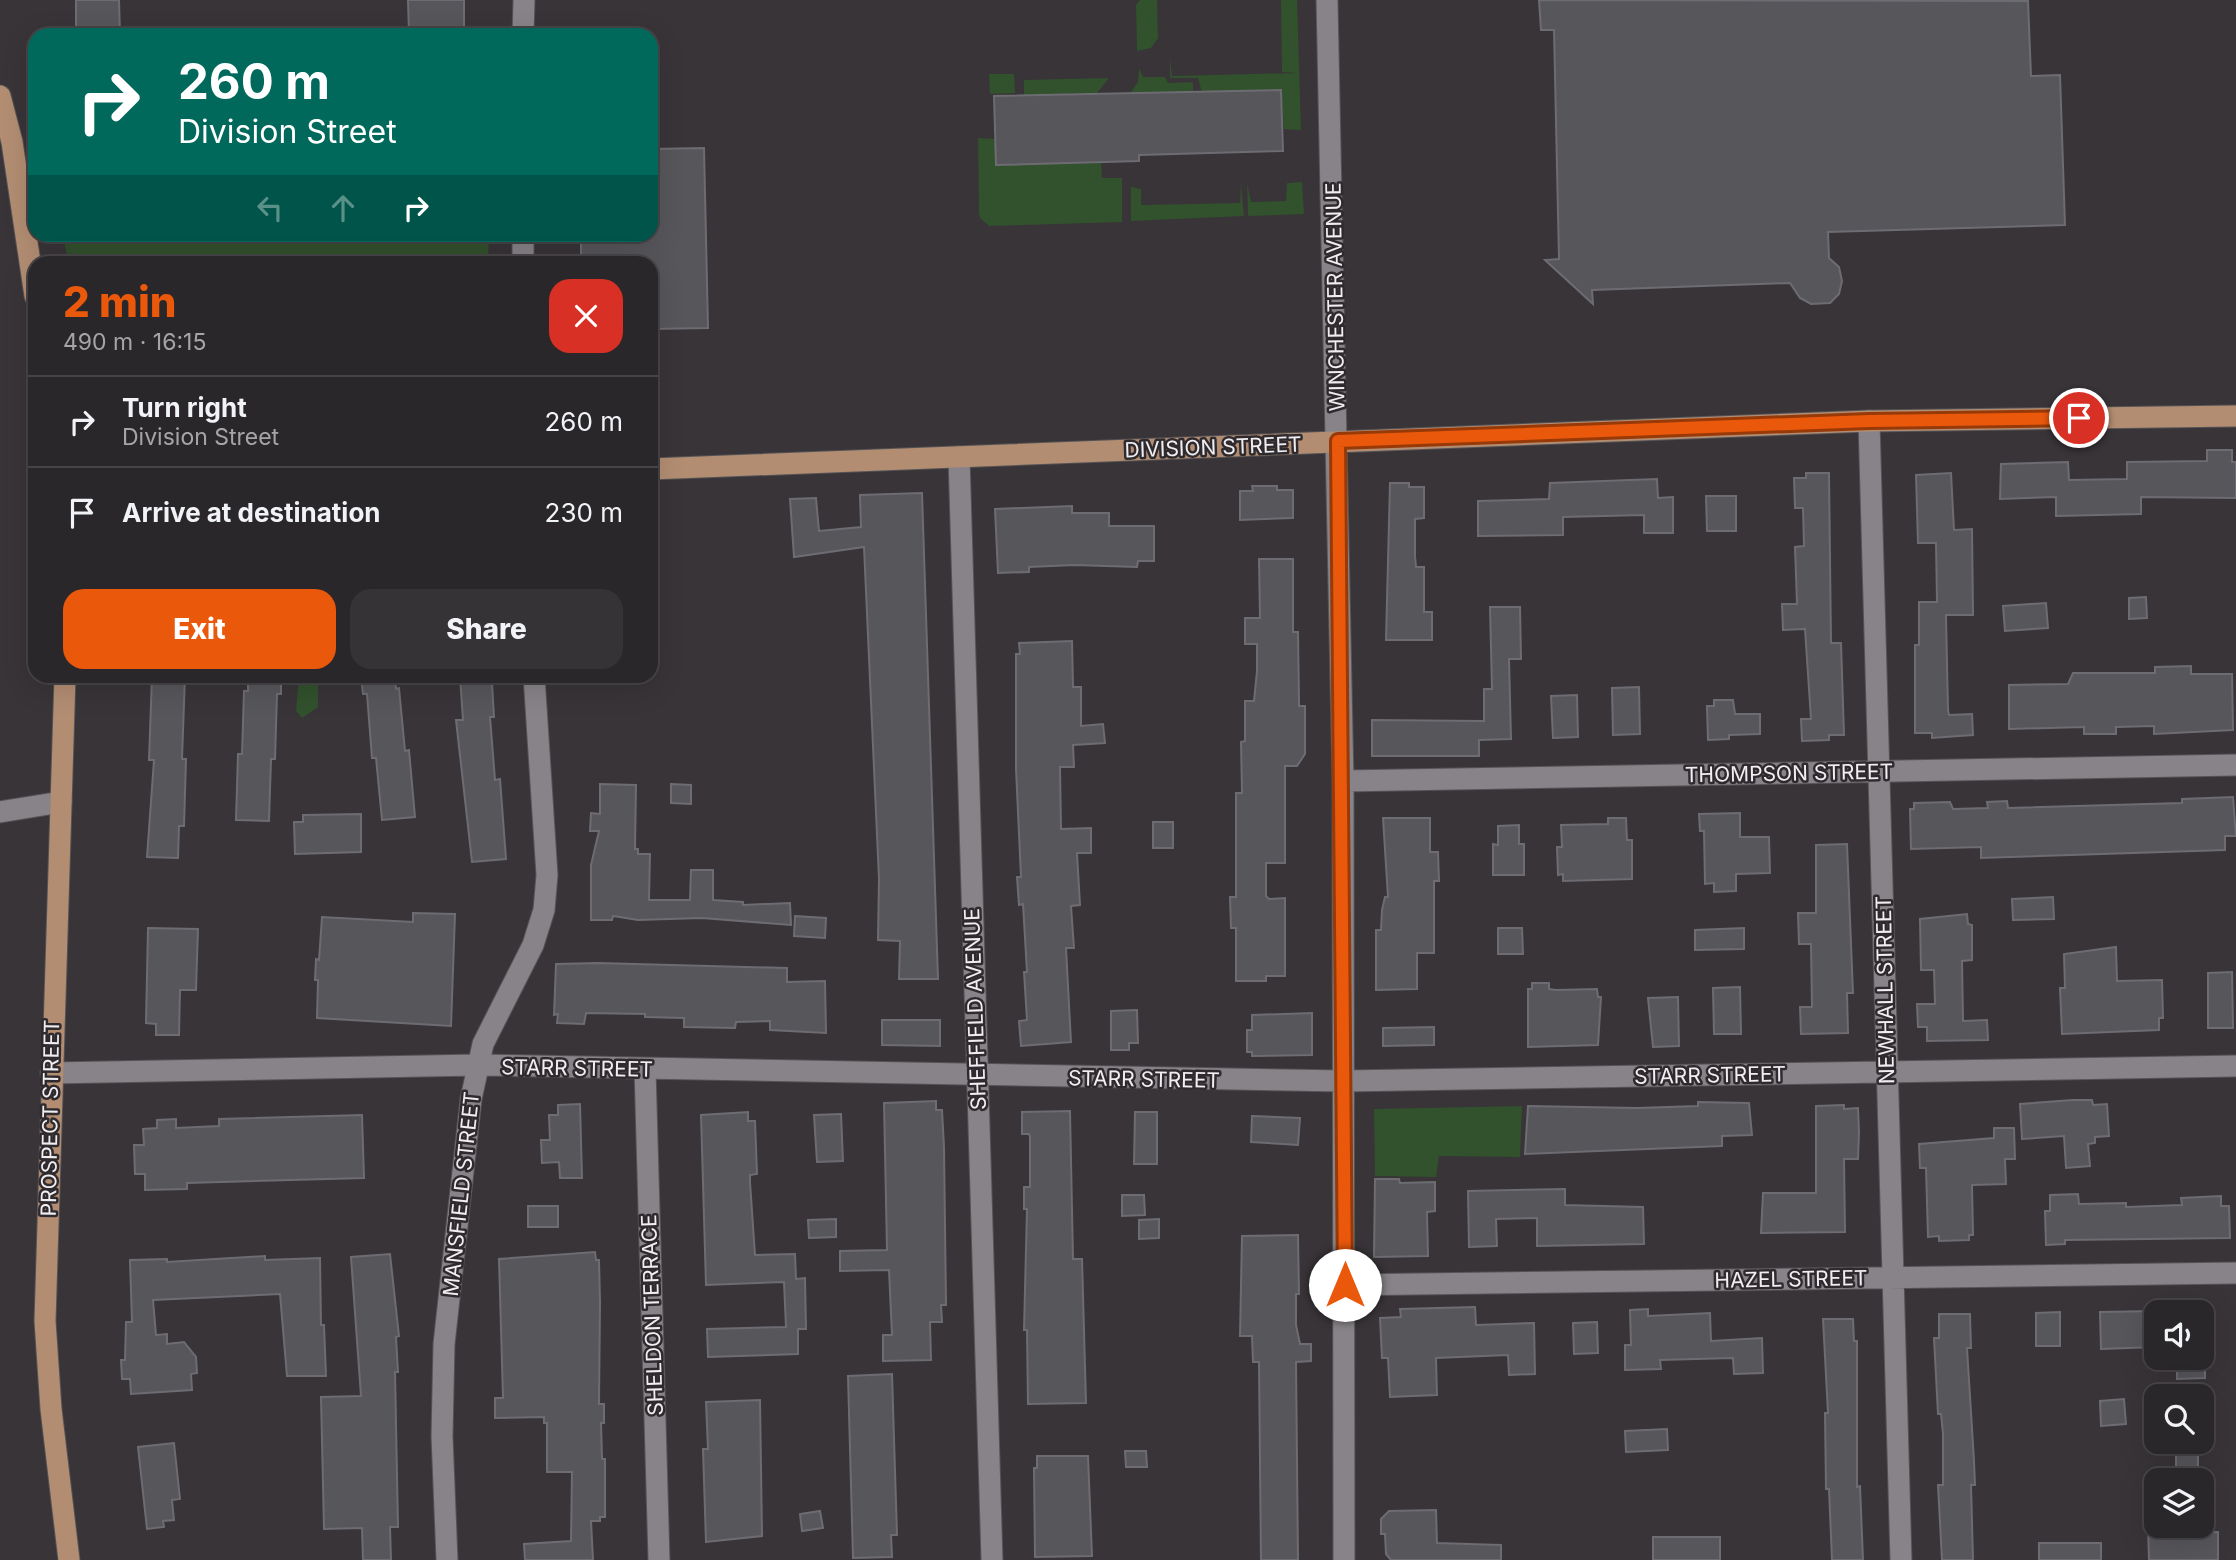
<!DOCTYPE html>
<meta charset="utf-8">
<style>
:root{--surface:#2a272a;--page:#363336;--text:#f1f3f6;--muted:#a5a5a8;--line:#464447;--accent:#ea580c}
body{margin:0;font-family:Inter,sans-serif;background:var(--page);color:var(--text);height:100vh;display:flex;flex-direction:column;font-size:26px;white-space:nowrap}
*{box-sizing:border-box;margin:0}
p{font-size:23px;color:var(--muted)}
.icon{flex:none;width:38px;height:38px;fill:none;stroke:currentColor;stroke-width:2;stroke-linecap:round;stroke-linejoin:round}
.map{position:relative;flex:1;overflow:hidden}
.panel{position:absolute;left:28px;top:256px;width:630px;height:427px;display:flex;flex-direction:column;background:var(--surface);border-radius:21px;box-shadow:0 7px 28px #0002,0 0 0 2px var(--line)}
.panel>*{flex:none}
.guide{position:absolute;left:28px;top:28px;width:630px;height:214px;border-radius:21px;box-shadow:0 7px 28px #0002,0 0 0 2px var(--line);background:#00695c;color:#fff;overflow:hidden}
.buttons{position:absolute;left:2144px;top:1300px;display:grid;gap:14px}
.buttons a{display:grid;place-items:center;width:70px;height:70px;border-radius:14px;background:var(--surface);box-shadow:0 7px 28px #0002,0 0 0 2px var(--line);font-size:35px}
.pin{position:absolute;display:grid;place-items:center;width:60px;height:60px;color:#fff;margin:-30px;border:4px solid #fff;border-radius:50%;box-shadow:0 2px 7px #0007}
.me{position:absolute;width:77px;margin:-38px;rotate:0deg;stroke-linejoin:round;filter:drop-shadow(0 0 5px #0008)}
.turn{display:flex;align-items:center;gap:24px;height:147px;padding:0 35px;font-size:32px}
.turn .icon{width:91px;height:91px;stroke-width:2.5}
.turn b{display:block;font-size:49px;line-height:60px}
.lanes{display:flex;align-items:center;height:66px;padding:0 35px;background:#0003;justify-content:center;gap:35px;direction:ltr}
.lanes .off{opacity:.35}
.round{display:grid;place-items:center;flex:none;width:74px;height:74px;border-radius:21px;background:var(--page)}
.head{display:flex;align-items:center;justify-content:space-between;height:119px;padding:0 35px}
h1{font-size:42px;font-weight:800;line-height:52px;color:var(--accent)}
.action{display:flex;gap:14px;margin-top:auto;padding:14px 35px}
.action a{flex:1;height:80px;border-radius:21px;background:var(--accent);color:#fff;font-size:28px;font-weight:800;line-height:80px;text-align:center}
.action a+a{background:var(--page);color:var(--text)}
ul{padding:0;list-style:none}
li{display:flex;align-items:center;gap:21px;height:91px;padding:0 35px;border-top:2px solid var(--line)}
li div{flex:1}
li b{display:block;font-size:26px}
li em{font-style:normal}
.map>svg:first-child{display:block}
.green{fill:#32512d}
.building{fill:#57565b;stroke:#6d6c72;stroke-width:2}
.lines{fill:none;stroke-linecap:round;stroke-linejoin:round}
.minor-casing{stroke:#555356;stroke-width:23}
.major-casing{stroke:#555356;stroke-width:23}
.minor{stroke:#878388;stroke-width:21}
.major{stroke:#b28d72;stroke-width:21}
.route-casing{stroke:#983908;stroke-width:18}
.route{stroke:#ea580c;stroke-width:12}
.labels{text-anchor:middle;dominant-baseline:central;stroke-width:5;stroke-linejoin:round;paint-order:stroke}
.street-label{font-size:21px;fill:#f0eef1;stroke:#2e2a2e}
</style>
<div class="map">
<svg width="2236" height="1560" viewBox="0 0 2236 1560">
<rect width="100%" height="100%" fill="#383438"/>
<path class="green" d="M1140 0H1157L1158 38 1151 48 1137 51 1136 5Z
M1281 0H1297L1301 130 1284 129 1281 90 1202 93 1198 78H1170V57L1172 76 1298 73 1282 72Z
M1139 68 1143 77H1165L1168 83 1193 82V93L1137 95 1131 92 1138 82Z
M989 74H1014L1015 93 990 94Z
M1109 78 1097 93 1024 95V80Z
M978 138 995 139 996 165 1101 163 1102 178H1122V222L989 226 980 218 979 213Z
M1302 182 1304 214 1248 216 1247 183 1251 202 1286 201 1287 183Z
M1241 183 1244 216 1131 221V187L1141 189V205L1240 203Z
M63 235H489L488 262H68Z
M299 676H318V707L302 718 296 711Z
M1522 1106 1520 1157 1439 1156 1436 1177 1375 1176 1374 1109Z"/>
<path class="building" d="M76 0H119L120 35H76Z
M408 0H464V35H409Z
M1539 0 2028 1 2031 76 2060 75 2065 225 1828 232 1829 258 1839 267 1842 281 1839 294 1830 303 1811 304 1800 298 1790 283 1592 290 1593 304 1545 260 1559 259 1554 30H1541Z
M1281 90 1283 151 1139 155V161L996 165 994 96Z
M704 148 708 328 651 329V262H581V234H651V149Z
M2207 450H2232V462H2236V498L2141 497V514L2056 516V497L2000 499 2001 464 2068 462 2069 480 2127 479V462L2207 461Z
M1806 473H1829L1831 643H1841L1844 735H1829V740L1802 741 1801 719H1811L1805 629 1783 630 1782 604H1797L1795 547 1804 546 1803 508H1795L1794 478H1806Z
M1951 473 1954 530 1972 529 1973 615H1946L1948 710 1949 715 1972 714 1973 735 1932 738V733H1915V645H1919V602H1937L1936 543H1918L1916 475Z
M1657 479 1658 498 1673 497V533H1644V515L1563 517V535L1478 536V501L1549 499 1550 483Z
M1390 483H1409V487H1424V518L1415 519V556L1416 567H1424V612H1432V640H1386Z
M1252 486H1277V490H1293V518L1240 520V491H1253Z
M922 493 938 979H899L900 941 878 940 879 879 864 547 794 557 790 499 816 498 819 531 861 527 860 495Z
M1706 496H1736V531H1707Z
M1072 506V513H1109V526H1154V561H1138L1137 567 1074 565 1029 567V572L998 573 995 509Z
M1259 559H1293V632H1298L1299 701V706H1305V754L1297 766H1285V863H1266V896L1269 899 1285 898V976H1266V981H1236V928H1231L1230 897H1236V793H1242L1241 742 1245 741V701H1254L1257 671V644H1245V618H1260Z
M2146 597 2147 618 2129 619V598Z
M2046 603 2048 628 2005 631 2003 606Z
M1490 607H1520L1521 659H1509L1511 739 1479 740V756H1372V720L1484 721V689H1492Z
M1072 641 1073 687H1081V726L1103 724 1105 743 1073 745 1074 767H1060L1061 829 1091 828V853H1077L1080 905 1071 906 1074 948H1066L1071 1042 1021 1046 1019 1021 1027 1020 1024 972H1027L1023 904 1019 905 1017 877H1021L1016 769V654H1020L1019 643Z
M2191 666V674H2232L2233 730 2154 734V726L2116 727V734H2084V727L2009 729V685L2068 684 2073 673H2155V667Z
M152 676H185L182 759H186L184 826H179L178 858 147 857 154 760H149Z
M248 676H281V694H277L275 759H271L269 821 236 820 238 754H242L244 691H248Z
M361 676H395L396 689 399 688 405 751 409 750 415 817 382 820 376 758H372L367 694H363Z
M460 676H486L487 683H492L494 717H490L495 780 500 779 506 859 472 862 456 720H463Z
M1639 687 1640 734 1613 735 1612 688Z
M1577 695 1578 737 1553 738 1551 696Z
M1714 700H1733L1735 714H1760V734L1729 735V739L1708 740 1707 706H1714Z
M600 784 636 785 635 849H638V854H650L649 900H690L691 870H713V900L743 902V905L790 903 791 925 702 918 638 920 613 916 612 920H591V865L599 831H590L591 813 600 814Z
M671 784 691 785V804L671 803Z
M2233 797 2236 836H2225V850L1981 858V847L1911 849 1910 809H1914V803L1950 802 1953 809 1988 808 1987 802 2007 801 2008 808 2182 803V799Z
M1740 813V837H1769L1770 873 1736 874V891L1714 892V883L1705 884 1704 831H1700L1699 814Z
M361 814V852L295 854 294 822H303V815Z
M1383 818H1430V852H1438L1439 881H1434V953H1417V989L1376 990V930H1381L1382 910 1385 897H1388Z
M1608 818H1626L1627 840H1632V879L1563 881V874L1558 875 1557 847H1562L1561 825 1608 824Z
M1153 822H1173V848H1153Z
M1519 825V844H1524V875H1493V844L1498 845V826Z
M1847 844 1853 993H1847L1848 1033 1801 1034 1800 1007H1812L1811 944H1799L1798 913H1816V845Z
M2053 897 2054 919 2013 920 2012 899Z
M413 913 455 914 451 1026 317 1018 318 980H315L316 959 319 960 322 917 413 922Z
M1967 914 1968 924 1972 925V960L1962 961 1963 1021 1987 1020 1988 1040 1927 1041V1027H1918L1917 1004H1935L1934 970H1921L1920 919Z
M795 916 826 918 825 938 794 936Z
M148 928 198 929 196 990H180L179 1035H156V1024L146 1023Z
M1498 928H1522L1523 954H1498Z
M1744 928V949L1695 950V930Z
M2116 947 2117 981 2162 980 2163 1018H2159V1030L2062 1034 2060 988H2065L2064 954Z
M598 963 787 968V982L825 981 826 1033 770 1030V1021L736 1022 735 1028 684 1027V1018L645 1017V1014L586 1013 584 1024 557 1023 558 1014 554 1015 556 964Z
M2232 972 2233 1028H2208V973Z
M1532 983H1549V989L1556 990 1597 989 1598 997H1601L1598 1045 1528 1047V989H1532Z
M1740 987 1741 1034H1714L1713 988Z
M1678 997 1679 1046 1653 1047 1648 998Z
M1137 1010 1138 1043H1129V1050H1111V1011Z
M1312 1013V1055L1252 1056V1052H1247V1030H1252V1015Z
M882 1020H940V1046L882 1045Z
M1434 1027V1045L1383 1046V1028Z
M2073 1100H2092L2093 1105 2107 1104 2109 1136 2095 1137V1143L2088 1144 2090 1166 2066 1168 2064 1136 2022 1139 2020 1104Z
M936 1101V1110H942L944 1147 946 1305H941L942 1322H930L931 1360 883 1361V1335H892L889 1270 840 1271V1251L887 1250 884 1103Z
M1698 1102 1749 1103 1752 1135 1722 1136V1146L1525 1154 1528 1106 1637 1108 1698 1106Z
M580 1104 582 1178H560L559 1162 542 1163 541 1140H550L549 1115H558V1105Z
M1844 1105V1109L1858 1108 1859 1132 1858 1159H1844L1845 1232 1761 1233 1763 1193H1816V1106Z
M1070 1111 1073 1259H1082L1086 1403 1028 1404 1027 1330H1024L1027 1209H1024V1187H1030V1137L1029 1134H1022V1112Z
M748 1112V1121H755L757 1174 750 1175V1182L755 1255 795 1254 796 1279 805 1278 806 1329H798V1354L708 1357 707 1329 786 1327 784 1282 706 1285 701 1115Z
M1135 1112H1157V1164H1134Z
M841 1114 843 1161 817 1162 814 1115Z
M362 1115 364 1178 187 1183V1189L145 1190V1174H135L134 1145H144L143 1129 157 1128V1120L176 1119V1128L219 1126V1119Z
M1252 1116 1300 1118 1298 1145 1251 1142Z
M1994 1128H2014L2015 1159H2005L2006 1184 1972 1185 1973 1235H1969V1240L1939 1241V1236L1928 1237 1926 1168H1920L1919 1144 1994 1138Z
M1375 1179H1399L1400 1183 1435 1182V1211L1427 1212 1428 1256 1374 1257Z
M1565 1189V1205L1643 1207 1644 1244 1537 1246V1218L1496 1219 1497 1246 1469 1247 1468 1191Z
M2078 1194 2079 1204 2126 1203V1207L2182 1205 2181 1198 2221 1196V1206H2229L2230 1238 2065 1240V1244L2046 1245 2045 1211H2050V1195Z
M1122 1195H1144L1145 1215 1122 1216Z
M528 1206H558V1227H528Z
M836 1219V1237L809 1238 808 1220Z
M1159 1219V1238L1139 1239V1220Z
M1298 1235 1299 1294H1296V1325L1300 1344H1311V1361L1296 1362 1298 1560H1261L1259 1362H1253L1252 1336H1240L1242 1236Z
M595 1252 596 1260H599L600 1302 599 1404H604V1423H601L602 1459H605V1517H600V1521H591L593 1560H525L524 1544 571 1541 572 1472H547V1423H544V1417L495 1418V1398H503L499 1259Z
M390 1254 399 1336 396 1337 398 1372H395L398 1527H390L391 1560H363L362 1528 324 1529 321 1397 361 1396 351 1257Z
M265 1256V1260L320 1258 321 1325H324L326 1376H287L280 1294 153 1300 156 1335 167 1334V1344L184 1342 196 1357 197 1373 191 1374 192 1390 131 1394 130 1379H122L121 1360H125L126 1322H132L130 1260 167 1259V1262Z
M1475 1307 1476 1325 1534 1323 1535 1374 1509 1375 1508 1355 1436 1358 1437 1395 1390 1397 1388 1358H1382L1380 1318 1401 1317 1400 1309Z
M1648 1309V1316L1710 1313 1711 1341 1762 1338 1763 1373 1734 1374 1733 1358 1660 1360 1661 1369 1625 1370V1345H1631L1630 1310Z
M2156 1311V1347L2101 1349 2100 1312Z
M2060 1312V1346H2036V1313Z
M1939 1314H1970L1971 1348H1967L1974 1461 1975 1485H1971L1973 1560H1942L1938 1485H1943V1434L1941 1414H1938L1934 1338H1939Z
M1823 1319H1853L1854 1341H1857V1487L1860 1486 1863 1560H1832L1829 1489H1826L1825 1413H1828Z
M1597 1322 1598 1353 1574 1354 1573 1323Z
M2177 1358H2205V1378L2177 1379Z
M892 1374 897 1535H891L892 1557 853 1558 848 1376Z
M2124 1399 2126 1424 2101 1426 2100 1401Z
M760 1400 762 1536 706 1542 703 1449H708L706 1402Z
M1667 1429 1668 1450 1626 1452 1625 1431Z
M174 1443 180 1499 172 1500 174 1520 163 1521 164 1527 147 1529 138 1447Z
M2176 1446H2198V1467H2176Z
M1125 1451H1146L1147 1467H1126Z
M1037 1456H1088L1092 1556 1035 1557 1034 1468H1037Z
M1436 1510 1437 1543 1501 1545V1560H1391L1386 1554 1385 1534H1381V1519L1389 1511Z
M820 1511 823 1528 802 1531 800 1514Z
M2148 1526H2173V1533L2218 1532V1560H2149Z
M1653 1537H1720V1560H1653Z
M2039 1543H2101V1560H2039Z"/>
<g class="lines">
<defs>
<path id="minor" d="M1327 0 1343 781 1344 1560
M523 35 524 0
M523 262V234
M1869 421 1901 1560
M959 457 992 1560
M1343 781 2236 765
M0 812 61 802
M645 1069 659 1560
M51 1073 477 1065 1344 1081 2236 1066
M1345 1285 2236 1273
M447 1560 442 1436 444 1344 471 1099 483 1044 533 945 544 910 547 875 534 676"/>
<path id="major" d="M0 96 12 142 35 296
M651 469 1869 421 2236 416
M65 676 45 1321 51 1409 69 1560"/>
</defs>
<use href="#minor" class="minor-casing"/>
<use href="#major" class="major-casing"/>
<use href="#minor" class="minor"/>
<use href="#major" class="major"/>
</g>
<g class="lines">
<defs>
<path id="route" d="M1345 1285 1338 441 1869 421 2079 418"/>
</defs>
<use href="#route" class="route-casing"/>
<use href="#route" class="route"/>
</g>
<g class="labels">
<g class="street-label">
<text transform="translate(1335 297) rotate(-91)">WINCHESTER AVENUE</text>
<text transform="translate(1213 447) rotate(-2)">DIVISION STREET</text>
<text transform="translate(1789 773) rotate(-1)">THOMPSON STREET</text>
<text transform="translate(1885 990) rotate(-91)">NEWHALL STREET</text>
<text transform="translate(975 1009) rotate(-92)">SHEFFIELD AVENUE</text>
<text transform="translate(577 1068) rotate(1)">STARR STREET</text>
<text transform="translate(1710 1075) rotate(-1)">STARR STREET</text>
<text transform="translate(1144 1079) rotate(1)">STARR STREET</text>
<text transform="translate(50 1118) rotate(-89)">PROSPECT STREET</text>
<text transform="translate(461 1194) rotate(-84)">MANSFIELD STREET</text>
<text transform="translate(1791 1279) rotate(-1)">HAZEL STREET</text>
<text transform="translate(652 1315) rotate(-92)">SHELDON TERRACE</text>
</g>
</g>
</svg>
<div class="buttons">
<a><svg class="icon" aria-label="sound" viewBox="0 0 24 24"><path d="M4 9h4l5-4v14l-5-4H4zM17 9q2 3 0 6"/></svg></a>
<a><svg class="icon" aria-label="search" viewBox="0 0 24 24"><circle cx="10" cy="10" r="6"/><path d="M15 15l6 6"/></svg></a>
<a><svg class="icon" aria-label="layers" viewBox="0 0 24 24"><path d="M12 4l9 5-9 5-9-5zM3 14l9 5 9-5"/></svg></a>
</div>
<div class="pin" style="left:2079px;top:418px;background:#d93025"><svg class="icon" aria-label="arrive" viewBox="0 0 24 24"><path d="M6 21V4h12l-3 4 3 4H6"/></svg></div>
<svg class="me" style="left:1345px;top:1285px" viewBox="-20 -20 40 40"><circle r="19" fill="#fff"/><path d="M0-13L10 11 0 6-10 11z" fill="#ea580c"/></svg>
<div class="guide">
<div class="turn"><svg class="icon" aria-label="right" viewBox="0 0 24 24"><path d="M7 20v-9h11M14 6l5 5-5 5"/></svg><div><b>260 m</b>Division Street</div></div>
<div class="lanes"><svg class="icon off" aria-label="left" viewBox="0 0 24 24"><path d="M17 20v-9H6M10 6l-5 5 5 5"/></svg><svg class="icon off" aria-label="ahead" viewBox="0 0 24 24"><path d="M12 20V5M6 11l6-6 6 6"/></svg><svg class="icon" aria-label="right" viewBox="0 0 24 24"><path d="M7 20v-9h11M14 6l5 5-5 5"/></svg></div>
</div>
<section class="panel">
<div class="head"><div><h1>2 min</h1><p>490 m · 16:15</p></div><a class="round" style="background:#d93025;color:#fff"><svg class="icon" aria-label="close" viewBox="0 0 24 24"><path d="M6 6l12 12M18 6L6 18"/></svg></a></div>
<ul>
<li><svg class="icon" aria-label="right" viewBox="0 0 24 24"><path d="M7 20v-9h11M14 6l5 5-5 5"/></svg><div><b>Turn right</b><p>Division Street</p></div><em>260 m</em></li>
<li><svg class="icon" aria-label="arrive" viewBox="0 0 24 24"><path d="M6 21V4h12l-3 4 3 4H6"/></svg><div><b>Arrive at destination</b></div><em>230 m</em></li>
</ul>
<div class="action"><a>Exit</a><a>Share</a></div>
</section>
</div>
